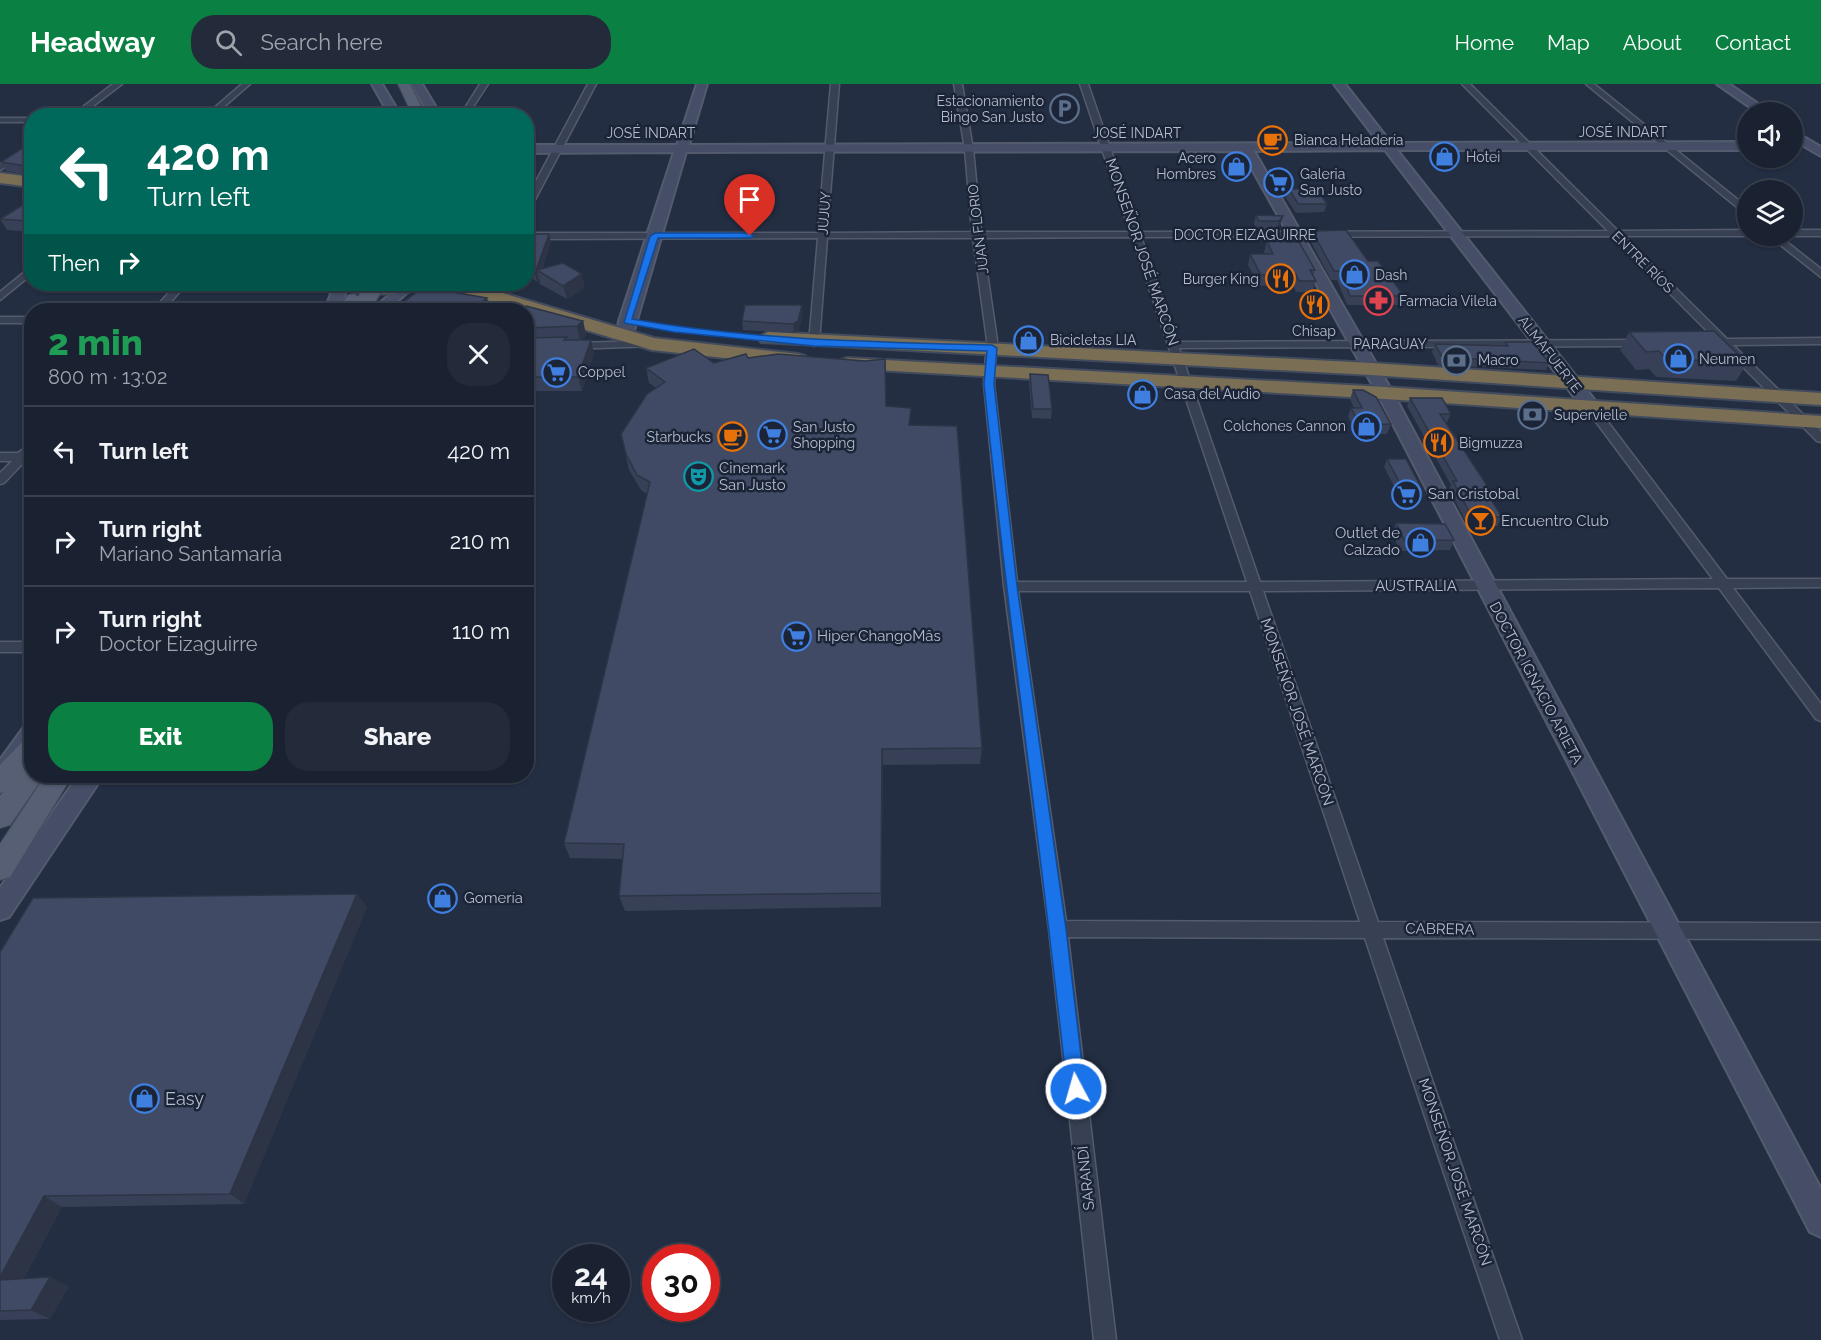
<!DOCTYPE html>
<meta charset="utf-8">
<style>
:root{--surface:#1a2232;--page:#232a3a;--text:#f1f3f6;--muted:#9fa4ac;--line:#383f4d;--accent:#0b8043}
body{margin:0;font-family:Raleway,sans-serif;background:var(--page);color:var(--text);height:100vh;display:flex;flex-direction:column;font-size:22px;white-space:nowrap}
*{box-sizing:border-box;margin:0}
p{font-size:20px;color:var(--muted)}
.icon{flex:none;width:33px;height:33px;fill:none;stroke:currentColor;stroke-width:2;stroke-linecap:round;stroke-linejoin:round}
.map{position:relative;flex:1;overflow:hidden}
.sheet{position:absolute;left:24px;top:219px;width:510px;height:480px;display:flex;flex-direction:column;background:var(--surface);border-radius:24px;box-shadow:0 2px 4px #0004,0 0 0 2px var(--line)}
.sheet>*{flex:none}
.top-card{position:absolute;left:24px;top:24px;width:510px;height:183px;border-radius:24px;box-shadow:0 2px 4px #0004,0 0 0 2px var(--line);background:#00695c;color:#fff;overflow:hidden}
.tools{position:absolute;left:1737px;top:18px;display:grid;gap:12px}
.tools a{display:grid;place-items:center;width:66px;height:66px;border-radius:50%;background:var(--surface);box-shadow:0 2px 4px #0004,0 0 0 2px var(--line);font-size:30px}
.speed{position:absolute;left:552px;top:1160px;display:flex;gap:12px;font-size:30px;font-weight:700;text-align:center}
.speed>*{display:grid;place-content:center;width:78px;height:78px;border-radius:50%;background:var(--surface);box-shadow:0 2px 4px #0004,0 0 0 2px var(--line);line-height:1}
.speed small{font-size:15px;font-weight:400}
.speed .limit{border:9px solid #d22;background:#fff;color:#111}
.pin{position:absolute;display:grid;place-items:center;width:51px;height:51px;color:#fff;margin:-62px -26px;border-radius:50% 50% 50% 0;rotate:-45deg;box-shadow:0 0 6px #0007}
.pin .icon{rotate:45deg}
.me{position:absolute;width:66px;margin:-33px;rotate:354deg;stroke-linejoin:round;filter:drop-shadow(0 0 4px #0008)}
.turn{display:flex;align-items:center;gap:21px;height:126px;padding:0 24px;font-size:27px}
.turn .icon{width:78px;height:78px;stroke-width:2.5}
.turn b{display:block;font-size:42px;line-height:51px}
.then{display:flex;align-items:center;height:57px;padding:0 24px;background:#0003;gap:12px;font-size:22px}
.round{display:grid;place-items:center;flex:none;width:63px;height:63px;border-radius:24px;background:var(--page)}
.head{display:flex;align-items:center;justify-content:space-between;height:102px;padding:0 24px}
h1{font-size:36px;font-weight:800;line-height:45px;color:#1e9e55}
.button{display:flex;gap:12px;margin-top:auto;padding:12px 24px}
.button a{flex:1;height:69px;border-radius:24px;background:var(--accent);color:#fff;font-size:24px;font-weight:800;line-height:69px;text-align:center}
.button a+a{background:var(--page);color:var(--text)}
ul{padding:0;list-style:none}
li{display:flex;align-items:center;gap:18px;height:90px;padding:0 24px;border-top:2px solid var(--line)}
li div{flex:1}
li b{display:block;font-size:22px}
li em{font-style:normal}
header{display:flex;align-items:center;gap:36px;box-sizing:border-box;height:84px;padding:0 30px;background:var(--accent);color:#fff}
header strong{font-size:28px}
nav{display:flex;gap:33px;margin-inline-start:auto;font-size:21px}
.search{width:420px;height:54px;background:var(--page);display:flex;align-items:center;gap:15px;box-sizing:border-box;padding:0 21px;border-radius:24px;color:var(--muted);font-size:22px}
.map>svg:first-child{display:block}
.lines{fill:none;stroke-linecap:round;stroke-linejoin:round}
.street-casing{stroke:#535b6d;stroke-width:3}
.secondary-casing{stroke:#535b6d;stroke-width:4}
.primary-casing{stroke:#42495c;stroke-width:2}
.highway-casing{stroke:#424b5d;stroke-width:4}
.street{fill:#384053;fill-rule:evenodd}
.secondary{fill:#454e66;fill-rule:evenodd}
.primary{fill:#565f73;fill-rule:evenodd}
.highway{fill:#7a6f54;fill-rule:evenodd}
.primary-bridge-casing{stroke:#42495c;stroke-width:20;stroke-linecap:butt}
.primary-bridge{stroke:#565f73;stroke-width:17}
.wall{fill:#374056}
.shaded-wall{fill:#2d3446}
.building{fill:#404a64;stroke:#2d3446;stroke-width:1.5}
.route{fill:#1a73e8;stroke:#114b97;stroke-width:1.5}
.labels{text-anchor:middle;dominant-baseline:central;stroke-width:5;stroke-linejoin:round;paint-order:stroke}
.far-poi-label{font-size:14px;fill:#b5bccd;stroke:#1c2538;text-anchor:start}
.far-street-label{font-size:14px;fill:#b5bccd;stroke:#1c2538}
.street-label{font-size:15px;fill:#b5bccd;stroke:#1c2538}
.poi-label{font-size:15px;fill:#b5bccd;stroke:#1c2538;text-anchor:start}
.near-poi-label{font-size:18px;fill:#b5bccd;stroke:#1c2538;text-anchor:start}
</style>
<header>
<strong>Headway</strong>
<div class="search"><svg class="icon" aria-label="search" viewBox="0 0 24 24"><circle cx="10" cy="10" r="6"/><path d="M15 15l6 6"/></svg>Search here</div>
<nav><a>Home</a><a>Map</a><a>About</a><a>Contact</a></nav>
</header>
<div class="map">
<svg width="1821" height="1256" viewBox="0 0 1821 1256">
<rect width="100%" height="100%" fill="#232e43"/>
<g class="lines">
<defs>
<path id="street" d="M113 0H122L80 32H71Z
M242 0H250L213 32H205Z
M480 0H488L467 32H460Z
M588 0H596L530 125 526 128V116Z
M831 0H839L827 149 972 148 965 65 954 0H962L973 65 981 148H1130L1080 0H1088L1139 148 1608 147 1462 0H1470L1618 147 1748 146V152H1623L1727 255 1821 254V260L1733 261 1821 348V358L1817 357 1721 261 1701 260V256L1715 255 1613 152 1141 153 1177 258 1642 256 1647 259 1642 262 1179 264 1260 498 1713 495 1585 323 1591 320 1595 321 1727 495H1821V503L1733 504 1821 620V637L1816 635 1719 504 1263 507 1378 838 1821 839V855L1383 854 1522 1256H1500L1365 854 1068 853 1116 1256H1094L1049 845 1004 502 984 300 987 256 973 154H827L819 259 814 262 809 259 818 154 526 155V149H818ZM1132 153 1247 498H1017L994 300 997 256 982 154ZM1018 507H1250L1360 838 1066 837Z
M1586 0H1594L1748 124V132Z
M0 34H32V38H0Z
M32 60V66L0 86V80Z
M1792 146H1821V152H1792Z
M1769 152H1779L1821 185V193Z
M32 182V190L0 216V208Z
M177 200H187L163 226H153Z
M0 233H32V239H0Z
M652 257 656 258V262L571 265 566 262 571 259Z
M32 359 30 376 25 377 4 399 0 400V389L12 377H0V369H18Z
M0 558H32V568H0Z"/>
<path id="secondary" d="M372 0H382L401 32H390Z
M412 0H422L441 32H430Z
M697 0H707L689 61 1379 59 1334 0H1345L1391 59 1748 58V66H1397L1597 319 1599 323 1597 327H1585L1385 66 1254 67 1393 309 1821 1105V1153L1810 1148 1377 309 1242 67 686 68 632 253 629 256H619L616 253 619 237 674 68 526 69V61H677Z
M1717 0H1729L1770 28H1757Z
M1792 46 1821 63V72L1792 55Z
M326 200H340L345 210 340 226H325L331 210Z
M402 200H417L387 226H372Z
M32 641V667L8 701 0 703V676L24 643Z
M78 692H103L9 833 0 836V804Z"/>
<path id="primary" d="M398 0H410L426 32H413Z
M354 210 362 215 354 226H338L348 211Z
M32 654V692H44L10 741 0 744V712L3 708 0 709V681L23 657Z
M45 692H72L10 793 0 796V760Z"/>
<path id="highway" d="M0 89 32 93V103L0 99Z
M331 200H423C412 216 351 208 333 204Z
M445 200H472L654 254 798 270 805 272 808 276 805 280 798 282 652 266 447 204Z
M768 248 1371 279 1821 309V321L1371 291 761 258 758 254Z
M848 274 1385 303 1821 332V344L1385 315 841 284 838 280 841 276Z"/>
</defs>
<use href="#street" class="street-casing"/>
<use href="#secondary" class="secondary-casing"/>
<use href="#primary" class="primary-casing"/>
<use href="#highway" class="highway-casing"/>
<use href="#street" class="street"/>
<use href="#secondary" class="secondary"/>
<use href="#primary" class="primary"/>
<use href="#highway" class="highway"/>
<defs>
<path id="primary-bridge" d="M366 216 376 200"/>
</defs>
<use href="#primary-bridge" class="primary-bridge-casing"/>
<use href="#primary-bridge" class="primary-bridge"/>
</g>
<path class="wall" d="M32 64V91L6 87 1 78Z
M1289 105 1327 120 1324 128 1296 129 1286 114Z
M32 116V148L7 146 0 135Z
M1256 131 1283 132 1280 141 1277 145 1257 146 1254 140Z
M1312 147 1368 177 1404 212 1401 221H1347L1337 196H1331L1310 156Z
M1267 157 1315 186 1313 192 1316 197 1312 208H1296L1293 201 1259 202 1248 181 1250 170H1265L1264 168Z
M551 158 542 185 585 204 567 215 540 200 539 194 537 198 526 189V160Z
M405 217 490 224 487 226H408Z
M526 226 583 237 586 251 581 256 594 270 582 307H526Z
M803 230 799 246 794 249 743 246 742 237Z
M1629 248 1747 279 1736 297 1656 293 1649 285 1636 286 1620 266Z
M1505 258 1549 279 1546 286 1438 281 1432 268 1435 260 1504 262Z
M748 274 886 322 911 341 982 664 980 680 883 681 881 823 625 827 619 812 623 775 570 774 564 759 647 410 641 406 629 386 621 350 656 304 649 299 646 284 714 279Z
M1030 290 1052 325 1051 335 1032 334 1029 299Z
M1353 306 1391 340 1387 350H1357L1348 333 1351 324H1354L1350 315Z
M1410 314 1451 330 1447 338H1445L1492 409 1490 414 1502 433 1497 442H1468L1449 405 1451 401 1407 322Z
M1387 375 1423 407 1419 415H1401L1384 383Z
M1396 439 1454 456 1450 466 1400 467 1392 449Z
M357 810 367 823 244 1120 62 1123 24 1194 69 1202 50 1235 0 1236V868Z"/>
<path class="shaded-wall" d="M1283 132 1280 141 1277 145 1279 137Z
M32 134V144L27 137Z
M549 150 551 158 540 189 537 186 539 194 537 198 535 189Z
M582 190 585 204 567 215 563 202Z
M487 214 490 224 487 226H473Z
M802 221 803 230 799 246 794 249 793 240Z
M583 237 586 251 580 256 577 242Z
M591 256 594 270 582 307 578 293Z
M882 665 883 681 881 823V809Z
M357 810 367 823 244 1120 230 1110Z
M44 1112 62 1123 18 1205 0 1197V1193Z
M50 1193 69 1202 50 1235 31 1226Z"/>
<path class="building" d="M24 63 32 64V83L1 78Z
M1289 105H1317L1327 120H1298Z
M31 116 32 134 27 137 0 135Z
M1256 131 1283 132 1279 137H1259Z
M1346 146 1368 177H1378L1404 212H1350L1340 187H1334L1312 147Z
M532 150H549L535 189 526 182V160H529Z
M1267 157 1299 158 1315 186H1310L1316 197H1299L1296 190 1261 191 1250 170H1273Z
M563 179 582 190 563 202 537 186Z
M423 203 487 214 473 226H453L405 217Z
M745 221H802L798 237 793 240 742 237Z
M526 222 583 237 577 242 526 244V226H523Z
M1714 247 1747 279 1666 275 1659 267 1646 268 1629 248Z
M567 253 564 256H591L578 293H526V254Z
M1505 258H1533L1549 279 1442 273 1435 260 1508 262Z
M694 265 714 279 746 270 748 274 778 270 865 277 885 275 886 322 911 324 909 341 957 342 982 664 882 665 881 809 619 812 624 760 564 759 650 398 637 391 626 370 621 350 647 310 665 298 646 284Z
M1030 290 1048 291 1052 325H1033Z
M1353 306H1363L1376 313 1391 340 1360 341 1351 324H1362Z
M1410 314H1442L1451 330H1440L1492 409H1487L1502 433H1472L1453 397H1457Z
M1387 375H1406L1423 407H1404Z
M1396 439 1445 440 1454 456 1405 457Z
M357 810 230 1110 44 1112 0 1193V868L33 814Z
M50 1193 31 1226 0 1227V1196Z"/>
<path class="route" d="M655 149H750L754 152 750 154H658L632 235C751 256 872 258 992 261L997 264 994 300 1017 502 1066 845 1085 1005 1083 1011 1076 1014 1070 1011 1067 1005C1042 770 1008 536 984 300L987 267 814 262 674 248 624 239 650 152Z"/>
<defs>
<symbol id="parking-ring" viewBox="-11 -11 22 22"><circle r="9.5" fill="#1c2538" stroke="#5c6f8a" stroke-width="1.5"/><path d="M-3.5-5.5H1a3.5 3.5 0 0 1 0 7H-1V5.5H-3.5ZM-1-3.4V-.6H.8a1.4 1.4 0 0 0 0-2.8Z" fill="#5c6f8a"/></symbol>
<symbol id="cafe-ring" viewBox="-11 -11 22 22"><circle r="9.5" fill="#1c2538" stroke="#e8710a" stroke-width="1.5"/><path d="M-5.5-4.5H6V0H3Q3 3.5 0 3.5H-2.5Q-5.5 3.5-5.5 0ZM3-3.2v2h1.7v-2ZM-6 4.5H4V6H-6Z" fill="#e8710a"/></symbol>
<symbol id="shop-ring" viewBox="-11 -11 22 22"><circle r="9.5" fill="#1c2538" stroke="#3f7fe0" stroke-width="1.5"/><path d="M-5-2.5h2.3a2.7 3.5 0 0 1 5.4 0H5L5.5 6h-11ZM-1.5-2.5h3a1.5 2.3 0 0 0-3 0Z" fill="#3f7fe0"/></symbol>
<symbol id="supermarket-ring" viewBox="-11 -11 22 22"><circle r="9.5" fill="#1c2538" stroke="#3f7fe0" stroke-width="1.5"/><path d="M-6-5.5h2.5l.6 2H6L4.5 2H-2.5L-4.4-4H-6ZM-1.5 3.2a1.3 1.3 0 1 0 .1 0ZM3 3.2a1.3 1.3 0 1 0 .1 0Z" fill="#3f7fe0"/></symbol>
<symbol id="restaurant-ring" viewBox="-11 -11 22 22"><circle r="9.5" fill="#1c2538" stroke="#e8710a" stroke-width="1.5"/><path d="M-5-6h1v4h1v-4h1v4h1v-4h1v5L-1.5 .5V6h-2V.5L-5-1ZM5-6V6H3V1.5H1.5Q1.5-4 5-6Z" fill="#e8710a"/></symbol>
<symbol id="pharmacy-ring" viewBox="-11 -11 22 22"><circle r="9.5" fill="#1c2538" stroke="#e0444e" stroke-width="1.5"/><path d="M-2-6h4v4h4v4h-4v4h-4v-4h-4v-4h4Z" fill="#e0444e"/></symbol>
<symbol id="bank-ring" viewBox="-11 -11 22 22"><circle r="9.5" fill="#1c2538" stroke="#5c6f8a" stroke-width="1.5"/><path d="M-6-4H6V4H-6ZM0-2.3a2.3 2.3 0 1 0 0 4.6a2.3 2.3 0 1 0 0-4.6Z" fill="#5c6f8a"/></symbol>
<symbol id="theatre-ring" viewBox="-11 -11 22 22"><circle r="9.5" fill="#1c2538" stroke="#0f9aa8" stroke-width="1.5"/><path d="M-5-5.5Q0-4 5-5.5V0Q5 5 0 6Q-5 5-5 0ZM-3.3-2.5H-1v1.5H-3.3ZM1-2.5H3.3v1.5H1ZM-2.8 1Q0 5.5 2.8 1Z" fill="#0f9aa8"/></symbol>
<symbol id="bar-ring" viewBox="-11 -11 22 22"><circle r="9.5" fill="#1c2538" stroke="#e8710a" stroke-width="1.5"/><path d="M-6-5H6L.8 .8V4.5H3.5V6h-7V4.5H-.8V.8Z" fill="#e8710a"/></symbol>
</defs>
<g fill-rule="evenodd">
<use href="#parking-ring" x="1048" y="8" width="33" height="33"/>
<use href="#cafe-ring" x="1256" y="40" width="33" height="33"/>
<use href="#shop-ring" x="1428" y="56" width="33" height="33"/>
<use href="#shop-ring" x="1220" y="66" width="33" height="33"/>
<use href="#supermarket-ring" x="1262" y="82" width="33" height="33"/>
<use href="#shop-ring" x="1338" y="174" width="33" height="33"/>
<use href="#restaurant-ring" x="1264" y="178" width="33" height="33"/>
<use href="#pharmacy-ring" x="1362" y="200" width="33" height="33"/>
<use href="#restaurant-ring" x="1298" y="204" width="33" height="33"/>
<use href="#shop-ring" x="1012" y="240" width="33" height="33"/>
<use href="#shop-ring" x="1662" y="258" width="33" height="33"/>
<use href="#bank-ring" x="1440" y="260" width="33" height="33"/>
<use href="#supermarket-ring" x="540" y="272" width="33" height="33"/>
<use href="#shop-ring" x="1126" y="294" width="33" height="33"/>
<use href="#bank-ring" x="1516" y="314" width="33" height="33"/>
<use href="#shop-ring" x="1350" y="326" width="33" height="33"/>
<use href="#supermarket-ring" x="756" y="334" width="33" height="33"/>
<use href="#cafe-ring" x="716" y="336" width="33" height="33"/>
<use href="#restaurant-ring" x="1422" y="342" width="33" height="33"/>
<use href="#theatre-ring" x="682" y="376" width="33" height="33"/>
<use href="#supermarket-ring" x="1390" y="394" width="33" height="33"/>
<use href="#bar-ring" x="1464" y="420" width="33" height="33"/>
<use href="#shop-ring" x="1404" y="442" width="33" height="33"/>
<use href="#supermarket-ring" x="780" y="536" width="33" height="33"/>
<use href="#shop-ring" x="426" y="798" width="33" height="33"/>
<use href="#shop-ring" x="128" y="998" width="33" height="33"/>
</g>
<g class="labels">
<g class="far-poi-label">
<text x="1044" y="17" text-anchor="end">Estacionamiento<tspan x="1044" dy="16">Bingo San Justo</tspan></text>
<text x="1294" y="56">Bianca Heladería</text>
<text x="1466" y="73">Hotei</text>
<text x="1216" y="74" text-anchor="end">Acero<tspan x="1216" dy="16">Hombres</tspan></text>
<text x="1300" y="90">Galeria<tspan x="1300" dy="16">San Justo</tspan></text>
<text x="1375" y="191">Dash</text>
<text x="1259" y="195" text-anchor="end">Burger King</text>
<text x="1399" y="217">Farmacia Vilela</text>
<text x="1314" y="247" text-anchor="middle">Chisap</text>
<text x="1050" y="256">Bicicletas LIA</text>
<text x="1699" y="275">Neumen</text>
<text x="1478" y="276">Macro</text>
<text x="578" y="288">Coppel</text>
<text x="1164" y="310">Casa del Audio</text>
<text x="1554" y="331">Supervielle</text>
<text x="1346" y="342" text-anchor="end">Colchones Cannon</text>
<text x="793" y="343">San Justo<tspan x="793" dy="16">Shopping</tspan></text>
<text x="711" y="353" text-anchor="end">Starbucks</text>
<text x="1459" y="359">Bigmuzza</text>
</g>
<g class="far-street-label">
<text x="1623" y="48">JOSÉ INDART</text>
<text x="651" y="49">JOSÉ INDART</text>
<text x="1137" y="49">JOSÉ INDART</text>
<text transform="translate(824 129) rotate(-86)">JUJUY</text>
<text transform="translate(978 145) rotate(-97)">JUAN FLORIO</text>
<text x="1245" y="151">DOCTOR EIZAGUIRRE</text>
<text transform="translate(1643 178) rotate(45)">ENTRE RÍOS</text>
<text x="1390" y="260">PARAGUAY</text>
<text transform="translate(1550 270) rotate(52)">ALMAFUERTE</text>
</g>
<g class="street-label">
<text transform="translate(1142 168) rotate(71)">MONSEÑOR JOSÉ MARCÓN</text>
<text x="1416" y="502">AUSTRALIA</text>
<text transform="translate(1536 599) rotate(62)">DOCTOR IGNACIO ARIETA</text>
<text transform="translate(1297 628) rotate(71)">MONSEÑOR JOSÉ MARCÓN</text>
<text transform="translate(1440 845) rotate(1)">CABRERA</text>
<text transform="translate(1455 1088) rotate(71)">MONSEÑOR JOSÉ MARCÓN</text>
<text transform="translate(1086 1094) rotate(-96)">SARANDÍ</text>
</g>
<g class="poi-label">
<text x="719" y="384">Cinemark<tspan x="719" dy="17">San Justo</tspan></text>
<text x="1428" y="410">San Cristobal</text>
<text x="1501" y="437">Encuentro Club</text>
<text x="1400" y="449" text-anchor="end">Outlet de<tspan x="1400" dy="17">Calzado</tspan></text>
<text x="817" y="552">Hiper ChangoMâs</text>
<text x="464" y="814">Gomería</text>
</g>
<g class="near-poi-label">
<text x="165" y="1014">Easy</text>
</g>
</g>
</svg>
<div class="tools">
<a><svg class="icon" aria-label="sound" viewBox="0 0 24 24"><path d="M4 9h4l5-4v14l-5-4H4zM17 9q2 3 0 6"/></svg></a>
<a><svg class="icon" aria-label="layers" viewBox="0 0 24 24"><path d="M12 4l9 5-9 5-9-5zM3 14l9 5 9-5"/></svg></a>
</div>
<div class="speed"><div>24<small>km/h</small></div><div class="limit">30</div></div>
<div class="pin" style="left:750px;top:152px;background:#d93025"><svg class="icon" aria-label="arrive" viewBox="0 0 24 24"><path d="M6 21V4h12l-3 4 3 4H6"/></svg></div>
<svg class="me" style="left:1076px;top:1005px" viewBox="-20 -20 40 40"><circle r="17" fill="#1a73e8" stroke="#fff" stroke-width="3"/><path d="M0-11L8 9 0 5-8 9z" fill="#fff"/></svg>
<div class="top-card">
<div class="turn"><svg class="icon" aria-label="left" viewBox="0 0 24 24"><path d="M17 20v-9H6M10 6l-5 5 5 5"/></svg><div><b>420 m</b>Turn left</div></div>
<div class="then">Then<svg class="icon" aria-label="right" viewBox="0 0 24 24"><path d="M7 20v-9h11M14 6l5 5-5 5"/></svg></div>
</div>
<section class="sheet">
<div class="head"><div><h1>2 min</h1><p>800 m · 13:02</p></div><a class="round"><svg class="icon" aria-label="close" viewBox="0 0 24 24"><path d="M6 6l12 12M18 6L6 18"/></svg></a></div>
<ul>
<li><svg class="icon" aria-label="left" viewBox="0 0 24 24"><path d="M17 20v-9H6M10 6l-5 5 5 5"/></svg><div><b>Turn left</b></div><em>420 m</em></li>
<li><svg class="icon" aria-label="right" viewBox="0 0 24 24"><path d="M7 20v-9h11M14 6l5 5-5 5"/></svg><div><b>Turn right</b><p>Mariano Santamaría</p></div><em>210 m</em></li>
<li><svg class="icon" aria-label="right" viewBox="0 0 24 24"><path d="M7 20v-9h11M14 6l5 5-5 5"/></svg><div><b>Turn right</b><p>Doctor Eizaguirre</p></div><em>110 m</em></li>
</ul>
<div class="button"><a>Exit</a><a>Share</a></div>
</section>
</div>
